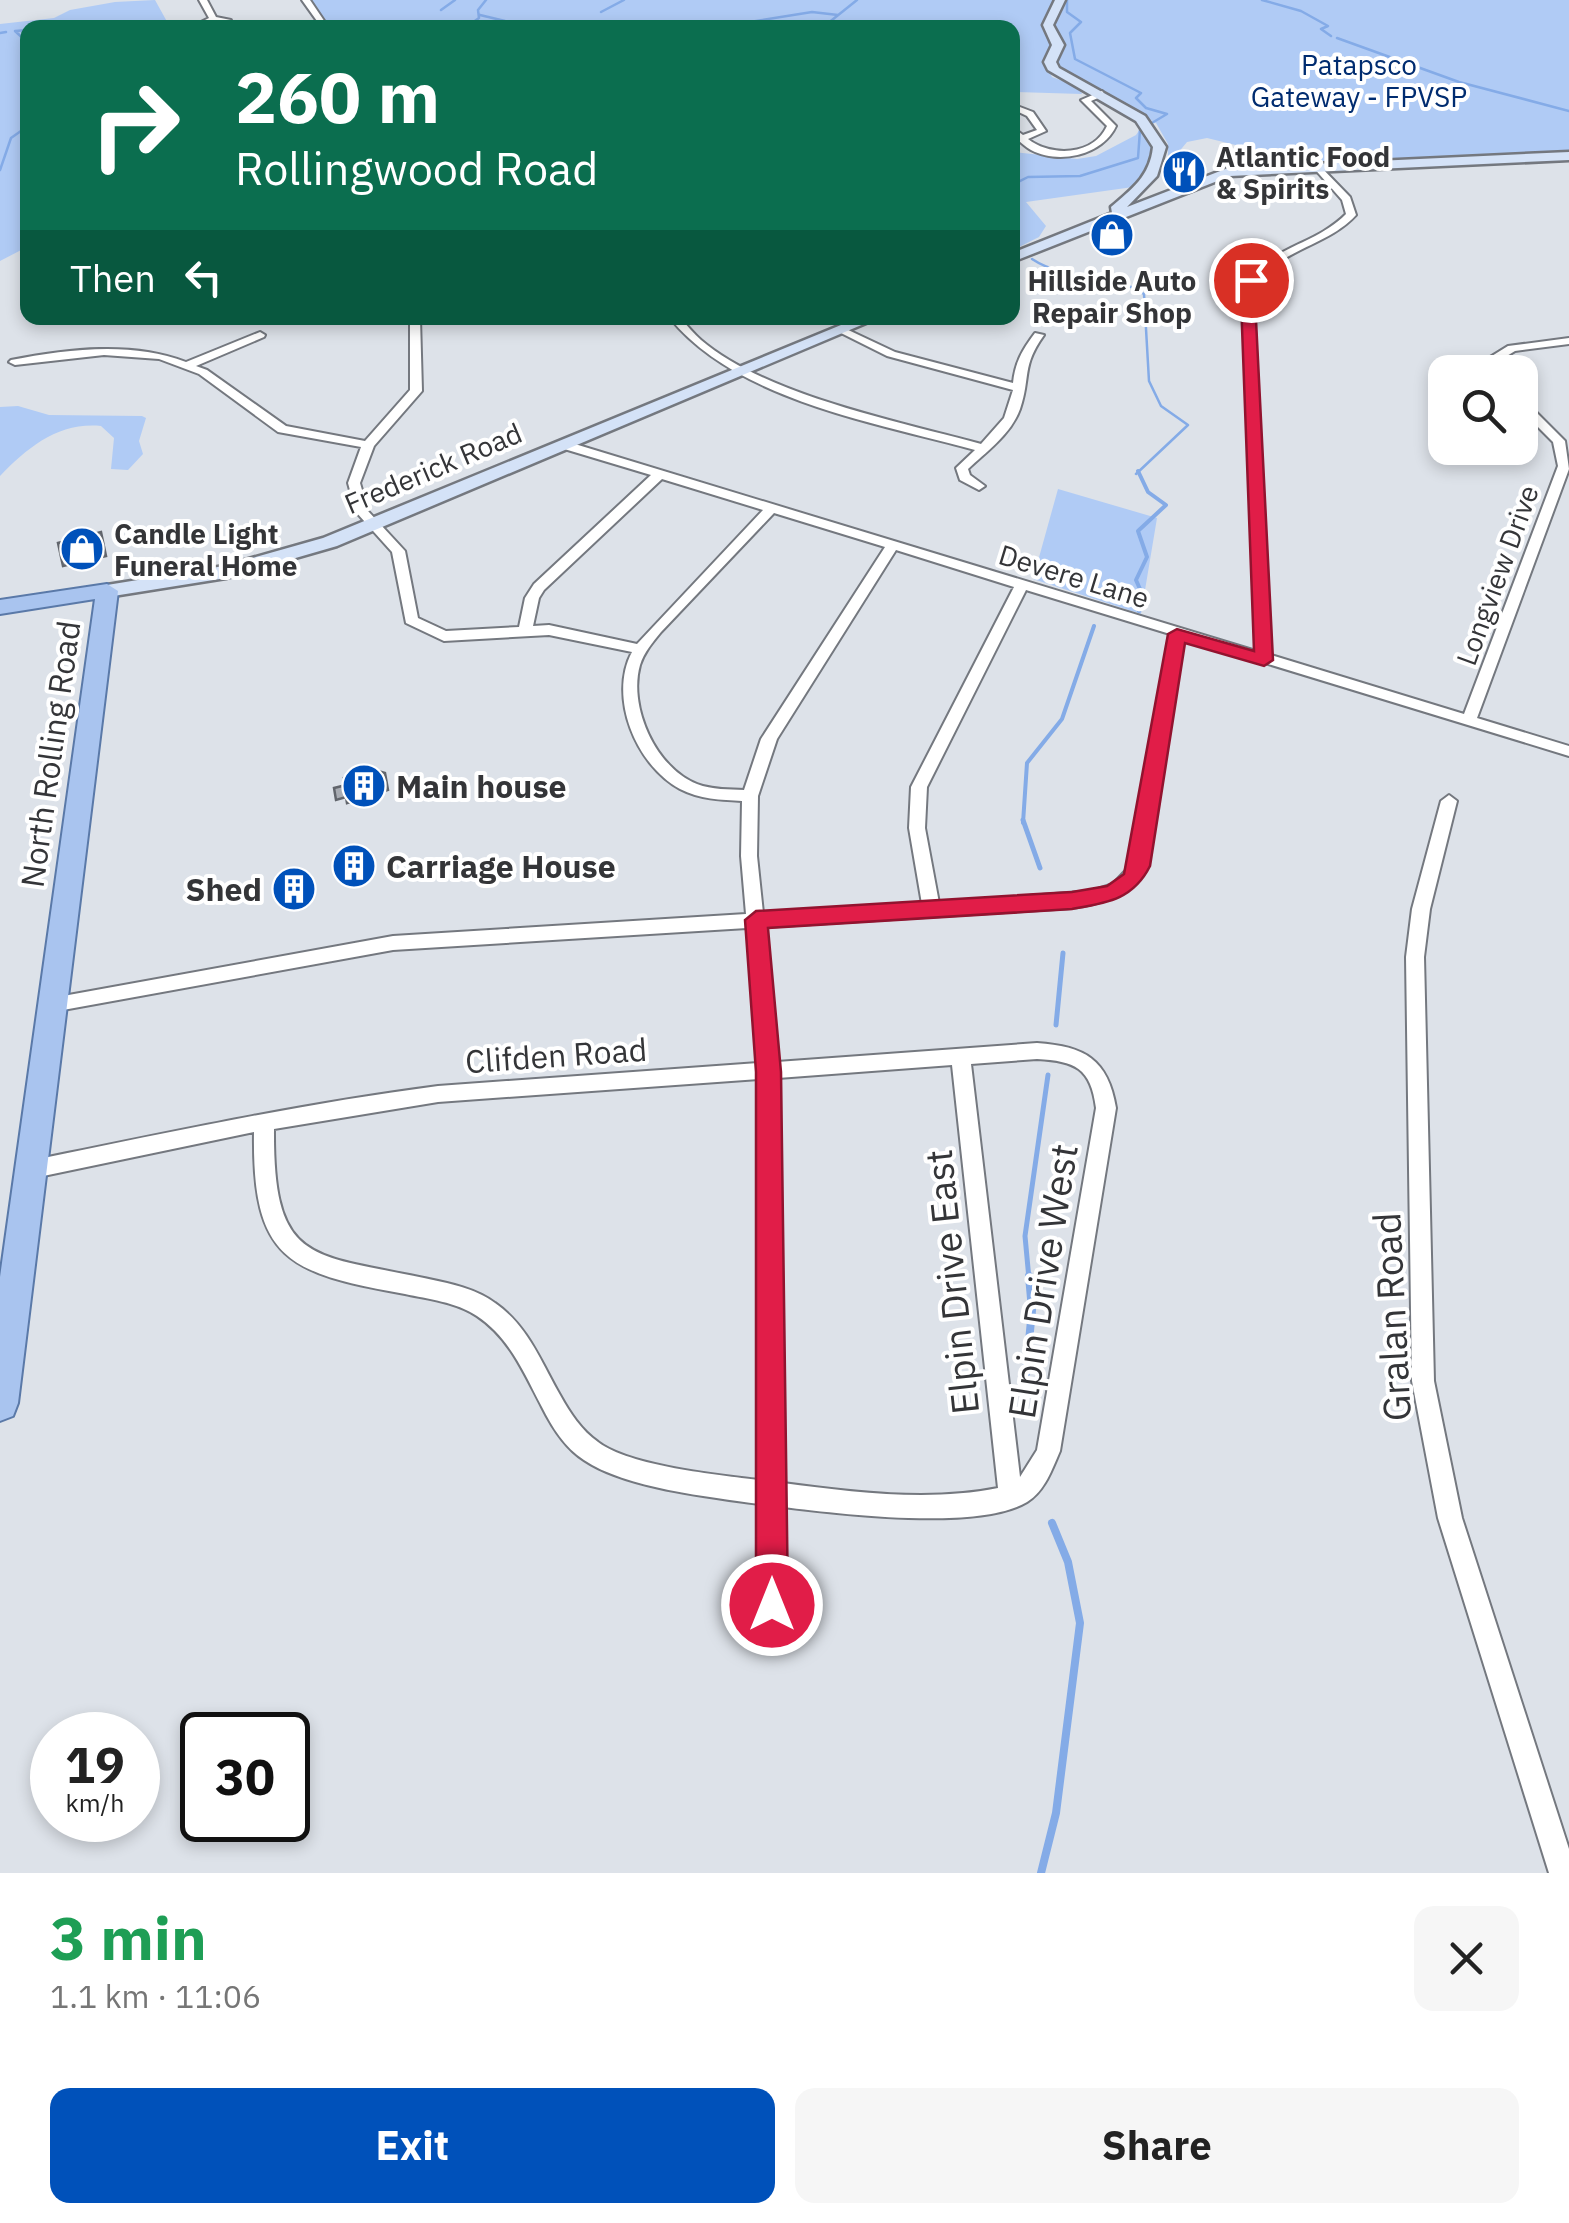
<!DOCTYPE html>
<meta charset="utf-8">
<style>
:root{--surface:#fff;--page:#f6f6f6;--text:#222;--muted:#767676;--accent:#0051ba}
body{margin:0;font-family:"IBM Plex Sans",sans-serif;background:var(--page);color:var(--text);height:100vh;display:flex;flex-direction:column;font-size:38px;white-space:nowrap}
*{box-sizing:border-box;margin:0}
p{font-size:32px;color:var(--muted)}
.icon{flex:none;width:55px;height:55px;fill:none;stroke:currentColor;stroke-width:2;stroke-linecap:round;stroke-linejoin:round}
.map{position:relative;height:1873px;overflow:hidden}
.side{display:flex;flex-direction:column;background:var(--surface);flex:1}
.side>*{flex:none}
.guide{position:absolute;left:20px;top:20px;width:1000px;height:305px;border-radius:20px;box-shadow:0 5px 15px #0003;background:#0b6e4f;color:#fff;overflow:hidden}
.controls{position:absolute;left:1428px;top:355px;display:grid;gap:20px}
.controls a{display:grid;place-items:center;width:110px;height:110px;border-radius:20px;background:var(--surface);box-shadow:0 5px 15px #0003;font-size:50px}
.speed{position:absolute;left:30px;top:1712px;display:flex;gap:20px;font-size:50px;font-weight:700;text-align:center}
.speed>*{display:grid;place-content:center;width:130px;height:130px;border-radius:50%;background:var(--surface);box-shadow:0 5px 15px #0003;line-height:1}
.speed small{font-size:25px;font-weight:400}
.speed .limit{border:5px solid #111;border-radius:15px;background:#fff;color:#111}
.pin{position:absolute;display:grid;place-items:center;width:85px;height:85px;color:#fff;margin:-42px;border:5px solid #fff;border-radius:50%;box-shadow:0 2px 10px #0007}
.me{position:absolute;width:110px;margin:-55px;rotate:0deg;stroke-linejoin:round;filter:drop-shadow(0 0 8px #0008)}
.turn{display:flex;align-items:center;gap:35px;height:210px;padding:0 50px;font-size:45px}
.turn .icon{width:130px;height:130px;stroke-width:2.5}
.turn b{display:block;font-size:70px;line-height:85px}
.then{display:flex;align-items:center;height:95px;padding:0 50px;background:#0003;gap:20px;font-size:38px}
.round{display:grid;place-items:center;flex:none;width:105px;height:105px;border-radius:20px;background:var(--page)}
.overview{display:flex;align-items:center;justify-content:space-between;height:170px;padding:0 50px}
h1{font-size:60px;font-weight:700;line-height:75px;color:#1e9e55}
.button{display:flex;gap:20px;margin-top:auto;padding:20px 50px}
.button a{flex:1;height:115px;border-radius:20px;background:var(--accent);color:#fff;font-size:40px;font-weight:700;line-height:115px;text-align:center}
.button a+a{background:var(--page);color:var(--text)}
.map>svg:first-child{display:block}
.green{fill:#b0cbf5}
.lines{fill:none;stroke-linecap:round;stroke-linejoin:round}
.stream-far3{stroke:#84abe7;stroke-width:2.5}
.stream-far2{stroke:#84abe7;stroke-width:4}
.stream-far1{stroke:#84abe7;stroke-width:5}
.stream{stroke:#84abe7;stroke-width:8}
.building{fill:#a8acb3;stroke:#61656c;stroke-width:2.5}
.street-casing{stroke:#74787f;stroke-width:4}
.secondary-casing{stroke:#74787f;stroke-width:5}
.primary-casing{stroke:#5a79a8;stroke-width:4}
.street{fill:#fff;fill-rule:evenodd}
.secondary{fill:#d4e2f7;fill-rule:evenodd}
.primary{fill:#a9c4ef;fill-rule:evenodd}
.route{fill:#e11d48;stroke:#92132f;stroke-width:2.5}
.labels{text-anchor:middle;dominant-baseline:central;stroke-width:8;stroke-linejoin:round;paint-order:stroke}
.far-park-label{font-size:28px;fill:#002c70;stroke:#fff}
.far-poi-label{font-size:28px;font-weight:bold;fill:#343538;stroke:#fff;text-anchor:start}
.far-street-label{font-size:28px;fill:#343538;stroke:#fff}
.street-label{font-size:32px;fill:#343538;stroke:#fff}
.poi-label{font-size:32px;font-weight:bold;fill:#343538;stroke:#fff;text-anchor:start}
.near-street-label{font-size:38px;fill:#343538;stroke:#fff}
</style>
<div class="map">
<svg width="1569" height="1873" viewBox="0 0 1569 1873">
<rect width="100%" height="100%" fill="#dde2e9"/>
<path class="green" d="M155 0 170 27 28 28 27 247 0 261V24L54 18 70 10 115 2Z
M311 0H1064L1059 15 1068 0H1569V153L1309 162 1293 150 1260 151 1207 138 1187 142 1168 165V144L1156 123 1045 62 1052 77 1079 87 1082 94 1013 92 1012 28H331Z
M1140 129 1153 149 1150 165 1133 187 1026 202 1046 226 1039 237 1013 250V152L1077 159 1096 156 1136 135Z
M18 406 49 415 142 416 146 418 139 441 143 454 128 470 111 469 114 438 101 426C59 422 28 447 0 476V407Z
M1058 489 1157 518 1141 614 1033 579Z"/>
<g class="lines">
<path class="stream-far3" d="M1262 0 1301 11 1328 26 1321 29 1331 36
M441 10 455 0
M601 12 624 0
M480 15 505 21
M465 28 479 18 478 10 486 0
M712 28 812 12 838 15
M822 28 857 0
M28 30 15 31 28 43
M0 33 6 32
M1337 38 1459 82 1569 111
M0 170 11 138 28 126
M1012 185 1028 177 1080 176 1138 158 1140 130 1167 114 1146 108 1136 98 1141 93 1075 59 1070 33 1081 22 1067 12V0
M1032 259C1067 282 1109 271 1144 294L1149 381 1161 406 1188 425 1136 474"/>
<path class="stream-far2" d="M1138 471 1148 492 1166 505 1138 531 1147 557 1136 580 1143 596 1139 611
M1023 823 1027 763 1062 719 1094 626"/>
<path class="stream-far1" d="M1023 820 1040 868
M1056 1025 1063 953
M1029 1279 1025 1236 1048 1075"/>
<path class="stream" d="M1026 1373 1032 1310 1029 1276
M1041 1873 1056 1813 1080 1623 1068 1562 1052 1523"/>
</g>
<path class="building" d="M101 532 106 556 63 566 58 543Z
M378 771 385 773 388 790 347 803 346 797 336 800 334 788 346 785 344 778Z"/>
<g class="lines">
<defs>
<path id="street" d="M199 0H207L216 17 231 20V24L220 28 201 26V22L209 18Z
M302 0H310L329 28H322Z
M1102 91 1105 95 1091 101 1116 126C1103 155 1059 165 1031 150 1024 146 1018 140 1012 134V127L1023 135 1037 130 1027 116 1012 109V104L1033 112 1046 131 1028 139C1051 157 1093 156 1107 126L1081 100Z
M1317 163 1350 197 1356 215C1326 248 1275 249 1253 290L1271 655 1464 714 1558 466 1553 442 1520 409V398L1524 400 1565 441 1569 469 1477 718 1569 746V756L1183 638 1147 866C1130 896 1105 903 1072 908L764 927 777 1062 1037 1043C1084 1046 1108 1059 1116 1108L1060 1451C1052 1469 1045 1491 1027 1502 979 1531 840 1514 783 1507L784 1605 781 1614 772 1617 763 1614 760 1605 759 1504C710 1497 625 1488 584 1460 565 1448 552 1427 542 1407 524 1373 510 1338 477 1316 456 1302 428 1299 405 1294 288 1273 252 1260 254 1132L29 1179 22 1176 19 1170 22 1164 29 1161C165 1133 300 1104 438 1086L758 1063 747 928 393 950 52 1012 46 1010 43 1005 46 1000 52 998 393 936 746 914 741 856 742 801C721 800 699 799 680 789 636 765 608 697 632 652L549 635 444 641 406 623 392 552 356 512 348 483 361 447 278 432 199 374 159 359 104 355 15 365 9 362 11 360C67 349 132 341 186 362L260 332 265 335 264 337 196 366 207 370 286 426 365 441 410 390V318H420L422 391 374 446 360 483 368 511 405 551 418 618 446 631 519 627 525 598 534 584 651 475 561 448 559 445 565 441 1256 651 1243 290C1267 245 1312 248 1346 214L1342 200 1312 166ZM662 479 763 510 637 644 549 625 533 626 539 598 544 590ZM774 513 885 547 761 739 744 790C729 789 712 790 697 784 656 768 628 707 640 665 644 652 653 642 661 632ZM896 550 1014 587 911 787 909 828 922 904 763 913 757 856 758 796 777 739ZM1026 590 1170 634 1131 865 1113 884 1092 891 939 903 925 828 927 787ZM1037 1059C1075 1061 1091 1068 1096 1108L1037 1450 1020 1477 971 1064ZM952 1065 998 1488C929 1502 852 1492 783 1483L778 1078ZM759 1079V1480C719 1475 629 1466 598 1442 581 1430 570 1413 560 1395 541 1362 528 1326 495 1303 475 1288 448 1283 424 1278 309 1254 273 1263 274 1129L438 1102Z
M670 318H680C687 325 694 334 701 340 765 395 900 422 981 444L1004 418 1013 390 887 356 835 330 844 328 895 352 1013 383C1015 362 1023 349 1035 333L1044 335C1021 367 1031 377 1020 409 1011 434 987 451 968 469L970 475 985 486 979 490 960 480 956 468 975 450C877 423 736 400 670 318Z
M1569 338V344L1515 351 1497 362 1498 372H1487V359L1508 346Z
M1449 795 1457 801 1430 909 1424 957 1434 1381 1462 1518 1569 1849V1873H1549L1438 1518 1412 1381 1406 957 1412 909 1441 801Z"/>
<path id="secondary" d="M1055 0H1065L1053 25 1064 45 1056 62 1059 68 1145 116 1166 147 1157 176 1127 207 1228 168 1569 152V160L1230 176 1012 262V253L1112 213 1111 207C1132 189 1150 176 1153 147L1136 121 1048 70 1044 62 1052 45 1043 25Z
M858 318H878L337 546 226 578 107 597 97 591 107 585 224 566 323 538Z"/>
<path id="primary" d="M107 584 118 591 18 1403 13 1416 0 1421V1277L95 599 0 614V600Z"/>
</defs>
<use href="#street" class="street-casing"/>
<use href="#secondary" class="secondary-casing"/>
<use href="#primary" class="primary-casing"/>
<use href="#street" class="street"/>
<use href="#secondary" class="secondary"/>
<use href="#primary" class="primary"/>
</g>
<path class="route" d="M1246 278 1258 280 1255 300 1273 660 1264 666 1185 643 1150 866C1133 900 1106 903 1072 909L768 928 781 1072 788 1605 784 1617 772 1621 761 1617 756 1605V1072L745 920 756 911 1072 892 1107 886 1124 874 1168 634 1177 629 1254 651 1241 300Z"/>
<defs>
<symbol id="restaurant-disc" viewBox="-11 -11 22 22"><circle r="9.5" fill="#0051ba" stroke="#fff"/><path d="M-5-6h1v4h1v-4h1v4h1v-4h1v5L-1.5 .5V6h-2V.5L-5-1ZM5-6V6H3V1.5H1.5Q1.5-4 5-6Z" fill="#fff"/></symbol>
<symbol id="shop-disc" viewBox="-11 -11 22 22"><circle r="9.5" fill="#0051ba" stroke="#fff"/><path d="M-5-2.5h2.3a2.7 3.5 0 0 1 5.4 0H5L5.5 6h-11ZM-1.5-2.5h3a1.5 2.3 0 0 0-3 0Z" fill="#fff"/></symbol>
<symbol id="building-disc" viewBox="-11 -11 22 22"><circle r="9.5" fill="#0051ba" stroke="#fff"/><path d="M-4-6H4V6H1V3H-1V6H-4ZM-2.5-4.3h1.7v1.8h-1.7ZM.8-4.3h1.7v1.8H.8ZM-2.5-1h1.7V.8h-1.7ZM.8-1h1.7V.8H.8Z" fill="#fff"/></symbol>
</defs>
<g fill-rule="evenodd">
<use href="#restaurant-disc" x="1159" y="147" width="50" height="50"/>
<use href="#shop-disc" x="1087" y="210" width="50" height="50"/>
<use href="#shop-disc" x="57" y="524" width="50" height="50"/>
<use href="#building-disc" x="339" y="761" width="50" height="50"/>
<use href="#building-disc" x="329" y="841" width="50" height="50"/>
<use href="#building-disc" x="269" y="864" width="50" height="50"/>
</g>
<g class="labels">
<g class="far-park-label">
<text x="1359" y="64">Patapsco<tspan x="1359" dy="32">Gateway - FPVSP</tspan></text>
</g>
<g class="far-poi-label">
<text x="1216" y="156">Atlantic Food<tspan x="1216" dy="32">&amp; Spirits</tspan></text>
<text x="1112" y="280" text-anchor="middle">Hillside Auto<tspan x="1112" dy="32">Repair Shop</tspan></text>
<text x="114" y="533">Candle Light<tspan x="114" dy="32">Funeral Home</tspan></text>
</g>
<g class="far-street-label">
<text transform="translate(433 468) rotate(-23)">Frederick Road</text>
<text transform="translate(1497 575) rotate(-70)">Longview Drive</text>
<text transform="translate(1074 576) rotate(17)">Devere Lane</text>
</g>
<g class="street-label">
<text transform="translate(50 754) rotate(-82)">North Rolling Road</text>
<text transform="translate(556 1055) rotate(-4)">Clifden Road</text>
</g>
<g class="poi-label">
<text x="396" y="786">Main house</text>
<text x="386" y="866">Carriage House</text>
<text x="262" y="889" text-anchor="end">Shed</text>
</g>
<g class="near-street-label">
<text transform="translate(1042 1281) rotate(-81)">Elpin Drive West</text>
<text transform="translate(951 1282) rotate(-96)">Elpin Drive East</text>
<text transform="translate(1391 1317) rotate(-93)">Gralan Road</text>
</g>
</g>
</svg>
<div class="controls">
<a><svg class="icon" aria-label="search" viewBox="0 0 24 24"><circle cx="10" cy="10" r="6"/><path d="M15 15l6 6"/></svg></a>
</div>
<div class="speed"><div>19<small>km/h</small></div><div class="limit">30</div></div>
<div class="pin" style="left:1251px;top:280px;background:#d93025"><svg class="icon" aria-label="arrive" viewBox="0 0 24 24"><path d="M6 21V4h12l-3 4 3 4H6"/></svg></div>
<svg class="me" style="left:772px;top:1605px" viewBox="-20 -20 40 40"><circle r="17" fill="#e11d48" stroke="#fff" stroke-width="3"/><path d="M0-11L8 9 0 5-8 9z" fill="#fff"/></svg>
<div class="guide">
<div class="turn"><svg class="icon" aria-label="right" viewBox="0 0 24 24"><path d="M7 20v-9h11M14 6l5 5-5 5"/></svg><div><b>260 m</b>Rollingwood Road</div></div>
<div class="then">Then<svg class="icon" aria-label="left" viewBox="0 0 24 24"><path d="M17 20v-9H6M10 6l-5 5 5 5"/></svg></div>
</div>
</div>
<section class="side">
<div class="overview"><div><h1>3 min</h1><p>1.1 km · 11:06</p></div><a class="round"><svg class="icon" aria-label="close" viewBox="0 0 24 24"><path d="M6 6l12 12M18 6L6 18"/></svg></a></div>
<div class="button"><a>Exit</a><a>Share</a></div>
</section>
